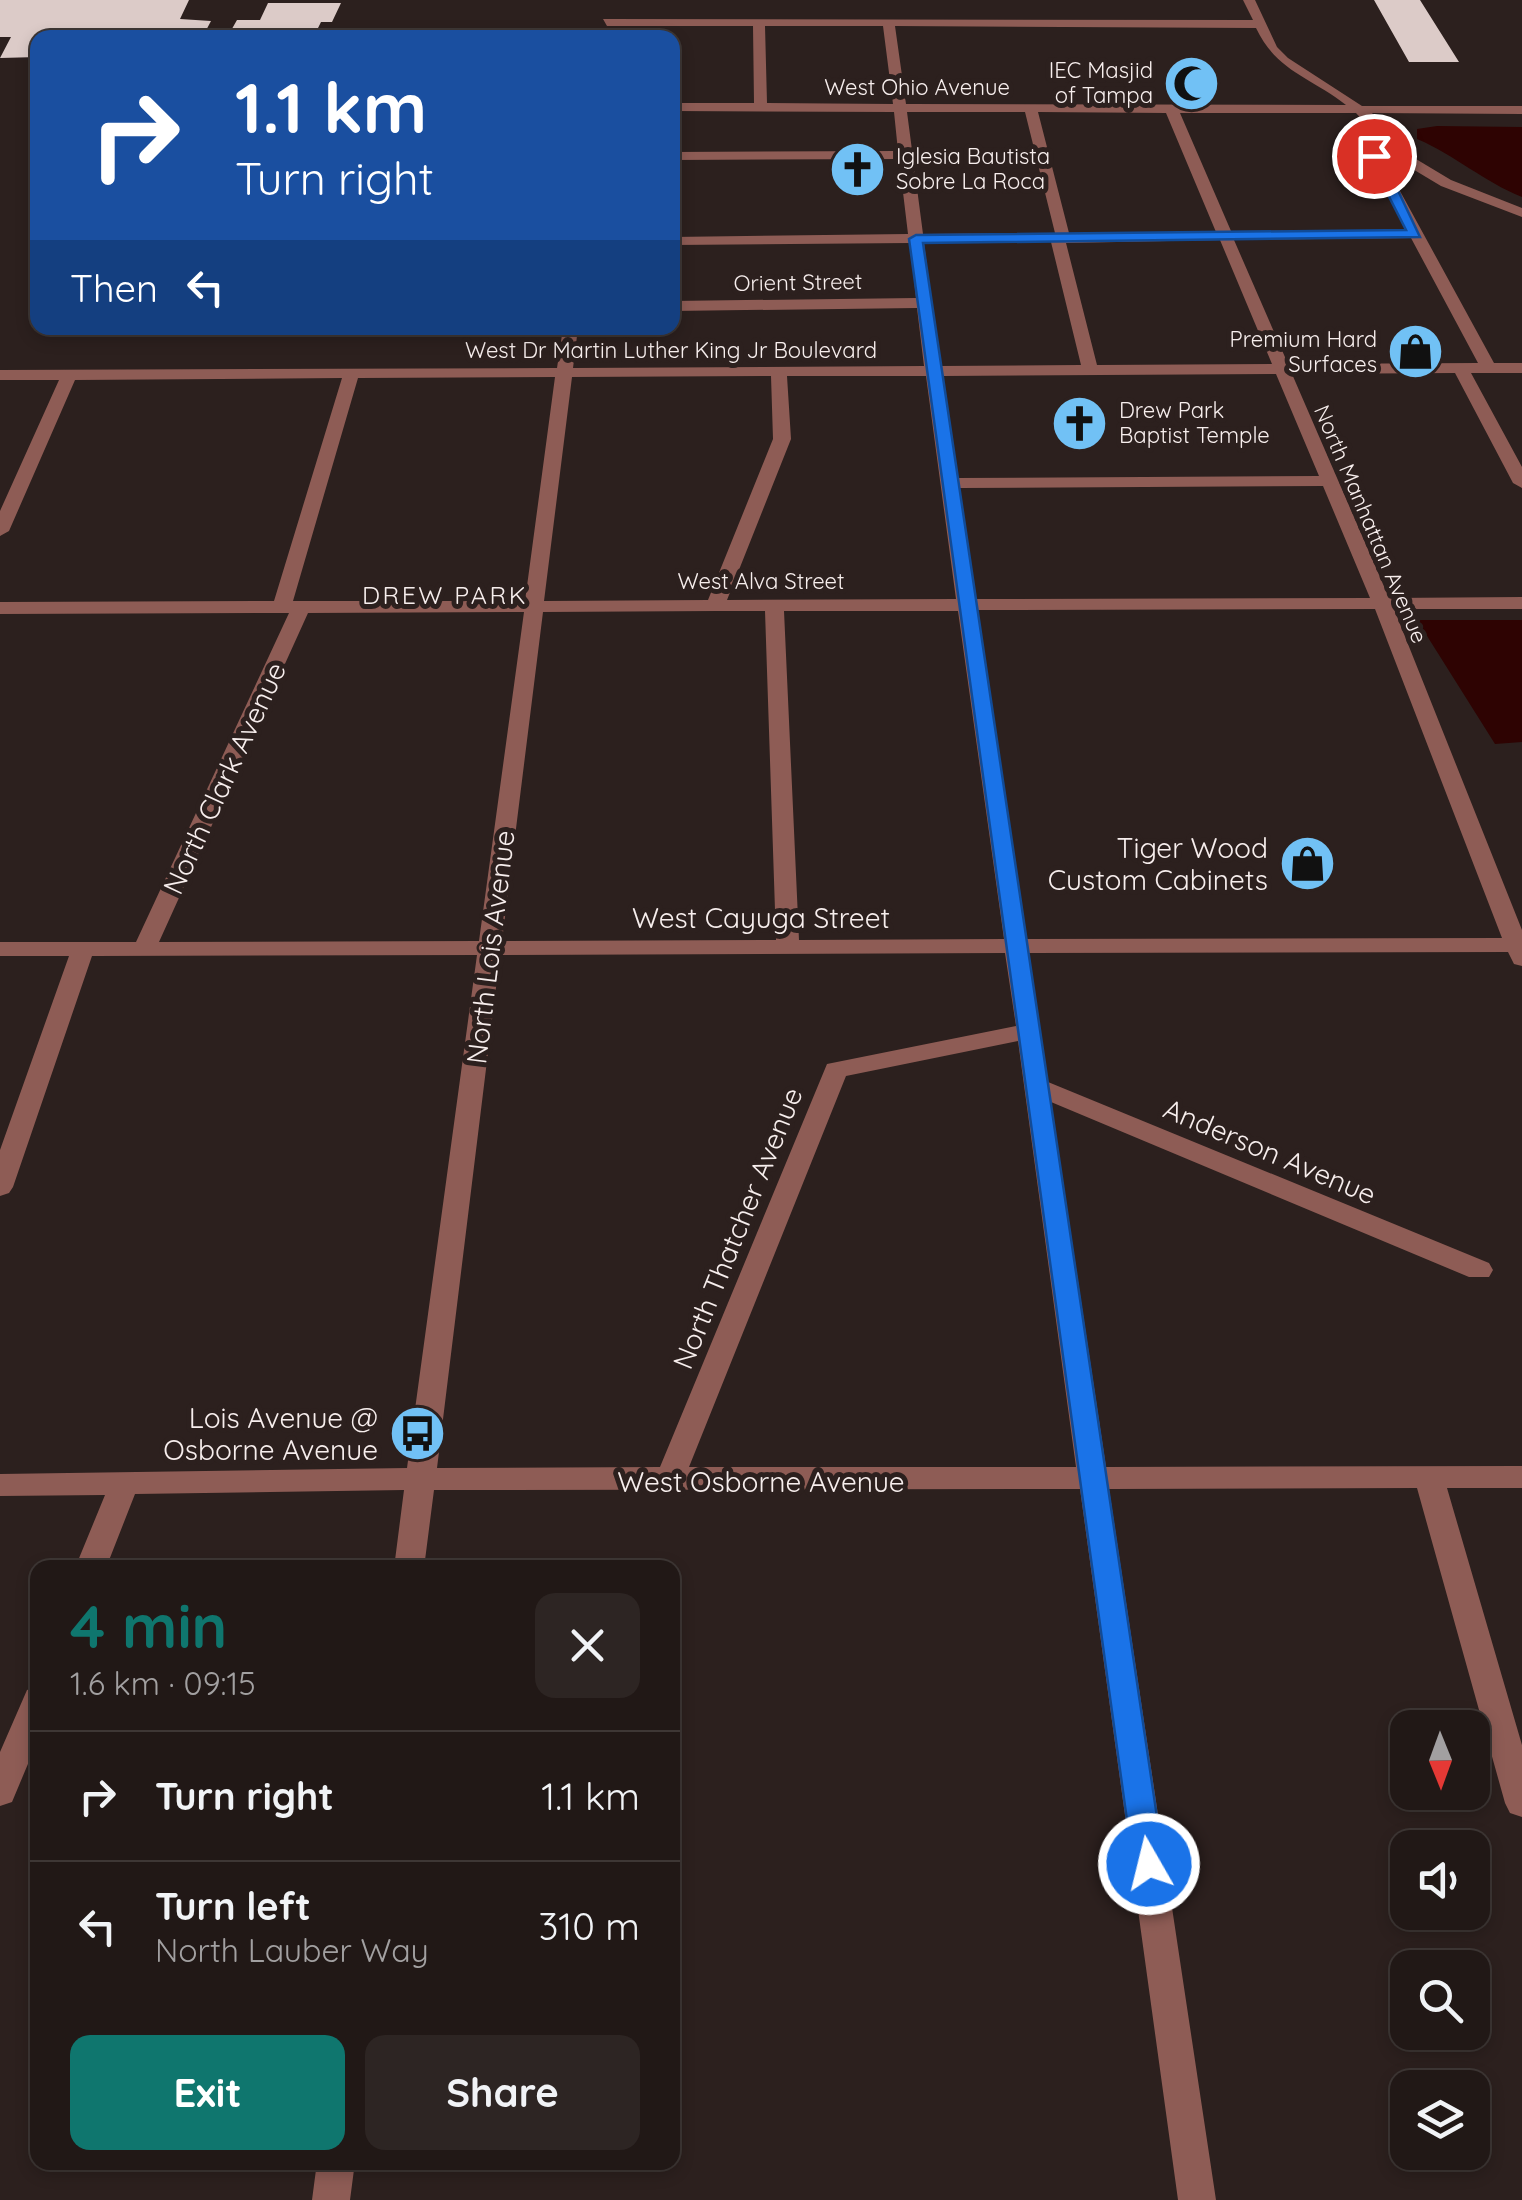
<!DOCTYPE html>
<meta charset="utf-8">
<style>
:root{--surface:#211816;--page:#2d2523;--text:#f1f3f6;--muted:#a2a0a1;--line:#3e3735;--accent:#0f766e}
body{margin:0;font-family:Quicksand,sans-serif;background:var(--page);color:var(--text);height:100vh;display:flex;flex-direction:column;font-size:38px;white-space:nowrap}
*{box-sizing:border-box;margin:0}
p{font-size:32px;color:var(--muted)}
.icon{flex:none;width:55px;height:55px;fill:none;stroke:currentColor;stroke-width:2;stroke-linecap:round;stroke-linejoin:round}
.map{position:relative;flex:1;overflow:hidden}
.details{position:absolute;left:30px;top:1560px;width:650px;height:610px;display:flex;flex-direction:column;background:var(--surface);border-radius:20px;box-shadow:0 5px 15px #0003,0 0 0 2px var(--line)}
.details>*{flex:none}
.banner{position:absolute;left:30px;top:30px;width:650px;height:305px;border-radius:20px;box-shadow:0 5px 15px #0003,0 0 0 2px var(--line);background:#1a4fa0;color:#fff;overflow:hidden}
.needle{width:65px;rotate:179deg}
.fabs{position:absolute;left:1390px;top:1710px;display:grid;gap:20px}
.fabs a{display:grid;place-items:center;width:100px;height:100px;border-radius:20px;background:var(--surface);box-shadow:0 5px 15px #0003,0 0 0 2px var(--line);font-size:50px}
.pin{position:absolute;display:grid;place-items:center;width:85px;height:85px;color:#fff;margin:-42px;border:5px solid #fff;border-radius:50%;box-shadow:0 2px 10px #0007}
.me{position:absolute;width:110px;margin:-55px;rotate:352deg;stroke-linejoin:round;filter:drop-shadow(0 0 8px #0008)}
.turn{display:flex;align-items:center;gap:35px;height:210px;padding:0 40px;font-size:45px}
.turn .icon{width:130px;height:130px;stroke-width:2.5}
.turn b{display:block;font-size:70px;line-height:85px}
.then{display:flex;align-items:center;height:95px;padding:0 40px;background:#0003;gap:20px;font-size:38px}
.round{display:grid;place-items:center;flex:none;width:105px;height:105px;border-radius:20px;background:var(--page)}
.overview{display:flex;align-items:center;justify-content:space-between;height:170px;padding:0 40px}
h1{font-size:60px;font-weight:700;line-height:75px;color:var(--accent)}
.action{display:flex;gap:20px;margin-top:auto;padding:20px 40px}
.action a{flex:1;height:115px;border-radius:20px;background:var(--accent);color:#fff;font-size:40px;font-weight:700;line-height:115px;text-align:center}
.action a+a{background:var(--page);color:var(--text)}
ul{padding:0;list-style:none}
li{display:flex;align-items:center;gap:30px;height:130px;padding:0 40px;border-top:2px solid var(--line)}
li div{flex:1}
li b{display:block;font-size:38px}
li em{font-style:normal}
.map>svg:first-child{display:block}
.water{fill:#2e0302}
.building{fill:#dccbc8}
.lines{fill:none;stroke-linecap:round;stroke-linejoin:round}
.minor{fill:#8e5c55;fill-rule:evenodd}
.route{fill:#1a73e8;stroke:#114b97;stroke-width:2.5}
.labels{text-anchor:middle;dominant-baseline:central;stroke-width:10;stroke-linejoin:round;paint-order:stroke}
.far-poi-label{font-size:22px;fill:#f7eeed;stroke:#2c201e;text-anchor:end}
.far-street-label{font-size:22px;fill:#f7eeed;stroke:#2c201e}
.far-neighbourhood-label{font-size:25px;letter-spacing:2.5px;fill:#f7eeed;stroke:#2c201e}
.street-label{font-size:28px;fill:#f7eeed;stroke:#2c201e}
.poi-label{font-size:28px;fill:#f7eeed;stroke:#2c201e;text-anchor:end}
</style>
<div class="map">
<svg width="1522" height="2200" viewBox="0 0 1522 2200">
<rect width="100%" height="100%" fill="#2c201e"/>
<path class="water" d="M1437 126 1522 127V197C1484 182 1455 155 1417 139V129Z
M1417 620H1522V742L1495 744Z"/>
<path class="building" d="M0 0H189L180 19 211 21 202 38H38V57L0 58 11 37H0Z
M1374 0H1420L1459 62H1409Z
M268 3H341L332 22H321L315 34H229L237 20H260Z
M1171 69H1202L1213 96H1181Z"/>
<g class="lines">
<path class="minor" d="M1243 0H1255L1277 47 1288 58 1362 106H1522V114L1372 113 1411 156 1451 180 1522 208V217L1441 186 1401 162 1356 113H1180L1231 231 1407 230 1381 182 1365 164 1369 154 1388 151V157L1379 163 1394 180 1494 363H1522V373H1471L1522 467V488L1513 483 1455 373 1292 374 1389 598 1522 597V609H1394L1522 930V966L1514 964 1508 952 1029 953 1048 1082 1489 1263 1493 1270 1489 1277H1469L1051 1102 1106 1467 1522 1466V1488H1447L1522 1745V1817L1510 1813 1505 1803 1417 1488 1109 1489 1216 2200H1178L1080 1489 434 1490 424 1568H394L404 1490 135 1494 106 1568H75L105 1495 0 1496V1474L407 1468 477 955 92 956 13 1187 9 1193 0 1196V1150L69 956H0V942H136L289 613 0 614V602L274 601 342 378 75 380 9 531 0 536V511L59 380H0V370L557 368 563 328H578L573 368 924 366 917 308 672 311V301L916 298 910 243 672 245V237L908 234 899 159 672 160V152L898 151 894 112 672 111V103H754L753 26H607L603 19 1253 20ZM765 26H883L893 104 767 103ZM895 26 1256 28C1277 72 1311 77 1346 105L906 104ZM907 112H1025L1055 233 923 234ZM1038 112 1166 113 1216 232 1069 233ZM1411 238 1478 363 1288 364 1234 240ZM1220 240 1272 364 1097 365 1066 243ZM1051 242 1081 365 940 366 924 243ZM1276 374 1319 476 957 478 942 376ZM771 376 773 439 708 600 544 601 572 377ZM787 376H926L956 599 727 600 791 439ZM555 377 525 601H293L358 378ZM1323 486 1370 598 975 599 959 488ZM1375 609 1502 938 1027 939 977 610ZM716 611H765L776 940 502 941 543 612ZM784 611H958L1004 939 799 940ZM524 612 479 941 159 942 308 613ZM1005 953 1016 1026 827 1064 660 1467 437 1468 500 955ZM1018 1041 1076 1467H689L846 1076Z
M38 1686V1740L12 1802 0 1806V1752L27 1690Z
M317 2162H355L350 2200H312Z"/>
</g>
<path class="route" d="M1374 153 1393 180 1420 237 923 243 1164 1864 1160 1874 1149 1878 1138 1874 1133 1864 909 239 916 235 1406 230 1381 181 1366 164 1368 156Z"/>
<defs>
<symbol id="mosque-disc" viewBox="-11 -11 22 22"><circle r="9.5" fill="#71c1f5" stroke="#2c201e"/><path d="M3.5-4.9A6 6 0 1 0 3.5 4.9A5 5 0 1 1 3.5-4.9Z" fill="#111"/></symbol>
<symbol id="church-disc" viewBox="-11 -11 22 22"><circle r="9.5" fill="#71c1f5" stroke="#2c201e"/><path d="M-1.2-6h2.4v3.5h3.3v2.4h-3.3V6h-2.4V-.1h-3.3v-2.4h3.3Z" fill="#111"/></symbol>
<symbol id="shop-disc" viewBox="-11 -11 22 22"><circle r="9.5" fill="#71c1f5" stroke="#2c201e"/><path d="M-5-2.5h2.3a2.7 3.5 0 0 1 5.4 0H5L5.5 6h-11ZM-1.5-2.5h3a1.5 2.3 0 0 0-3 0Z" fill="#111"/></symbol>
<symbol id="bus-disc" viewBox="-11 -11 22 22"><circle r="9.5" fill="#71c1f5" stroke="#2c201e"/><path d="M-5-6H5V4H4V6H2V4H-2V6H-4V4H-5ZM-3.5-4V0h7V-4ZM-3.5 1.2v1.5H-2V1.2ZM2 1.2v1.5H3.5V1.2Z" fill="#111"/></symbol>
</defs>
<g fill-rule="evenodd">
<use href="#mosque-disc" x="1160" y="52" width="63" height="63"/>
<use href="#church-disc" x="826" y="138" width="63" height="63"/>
<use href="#shop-disc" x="1384" y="320" width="63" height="63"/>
<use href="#church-disc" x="1048" y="392" width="63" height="63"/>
<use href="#shop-disc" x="1276" y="832" width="63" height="63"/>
<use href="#bus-disc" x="386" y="1402" width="63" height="63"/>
</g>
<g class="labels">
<g class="far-poi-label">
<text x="1153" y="70">IEC Masjid<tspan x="1153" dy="25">of Tampa</tspan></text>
<text x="896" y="156" text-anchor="start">Iglesia Bautista<tspan x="896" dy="25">Sobre La Roca</tspan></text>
<text x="1377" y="339">Premium Hard<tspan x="1377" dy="25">Surfaces</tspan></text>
<text x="1119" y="410" text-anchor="start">Drew Park<tspan x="1119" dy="25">Baptist Temple</tspan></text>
</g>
<g class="far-street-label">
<text x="917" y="87">West Ohio Avenue</text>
<text transform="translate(798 282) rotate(-1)">Orient Street</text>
<text x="671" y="350">West Dr Martin Luther King Jr Boulevard</text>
<text transform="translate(1371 524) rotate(67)">North Manhattan Avenue</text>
<text x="761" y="581">West Alva Street</text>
</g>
<g class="far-neighbourhood-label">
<text x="445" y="594">DREW PARK</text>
</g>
<g class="street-label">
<text transform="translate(224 778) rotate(-65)">North Clark Avenue</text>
<text x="761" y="917">West Cayuga Street</text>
<text transform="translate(490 947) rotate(-83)">North Lois Avenue</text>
<text transform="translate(1270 1151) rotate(23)">Anderson Avenue</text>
<text transform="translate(737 1228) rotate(-68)">North Thatcher Avenue</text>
<text x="761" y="1481">West Osborne Avenue</text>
</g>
<g class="poi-label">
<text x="1268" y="847">Tiger Wood<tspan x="1268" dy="32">Custom Cabinets</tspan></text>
<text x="378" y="1417">Lois Avenue @<tspan x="378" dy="32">Osborne Avenue</tspan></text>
</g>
</g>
</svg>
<div class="fabs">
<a><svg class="needle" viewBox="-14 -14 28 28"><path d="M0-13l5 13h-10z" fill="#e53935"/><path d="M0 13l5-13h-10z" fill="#a2a0a1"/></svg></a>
<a><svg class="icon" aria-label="sound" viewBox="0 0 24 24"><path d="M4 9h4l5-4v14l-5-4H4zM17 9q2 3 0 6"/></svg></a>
<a><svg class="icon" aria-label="search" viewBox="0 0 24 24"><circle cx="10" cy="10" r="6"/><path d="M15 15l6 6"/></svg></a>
<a><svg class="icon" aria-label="layers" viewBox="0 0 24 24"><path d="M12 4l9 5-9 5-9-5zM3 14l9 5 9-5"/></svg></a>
</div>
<div class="pin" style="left:1374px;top:156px;background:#d93025"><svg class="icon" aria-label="arrive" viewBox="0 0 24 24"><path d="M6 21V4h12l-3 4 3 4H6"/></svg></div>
<svg class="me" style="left:1149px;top:1864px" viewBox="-20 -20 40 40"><circle r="17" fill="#1a73e8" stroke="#fff" stroke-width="3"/><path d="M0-11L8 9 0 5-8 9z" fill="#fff"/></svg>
<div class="banner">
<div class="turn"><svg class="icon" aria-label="right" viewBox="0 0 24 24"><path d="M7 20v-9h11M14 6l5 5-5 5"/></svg><div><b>1.1 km</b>Turn right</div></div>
<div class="then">Then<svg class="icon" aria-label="left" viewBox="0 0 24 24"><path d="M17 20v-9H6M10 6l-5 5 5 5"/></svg></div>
</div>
<section class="details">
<div class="overview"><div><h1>4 min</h1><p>1.6 km · 09:15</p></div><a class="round"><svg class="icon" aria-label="close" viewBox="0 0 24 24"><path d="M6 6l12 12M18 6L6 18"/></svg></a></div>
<ul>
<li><svg class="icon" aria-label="right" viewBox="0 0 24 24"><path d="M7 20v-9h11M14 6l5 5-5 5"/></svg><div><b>Turn right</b></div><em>1.1 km</em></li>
<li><svg class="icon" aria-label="left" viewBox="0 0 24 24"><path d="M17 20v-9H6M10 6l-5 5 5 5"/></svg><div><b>Turn left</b><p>North Lauber Way</p></div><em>310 m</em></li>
</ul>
<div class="action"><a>Exit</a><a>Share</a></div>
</section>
</div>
